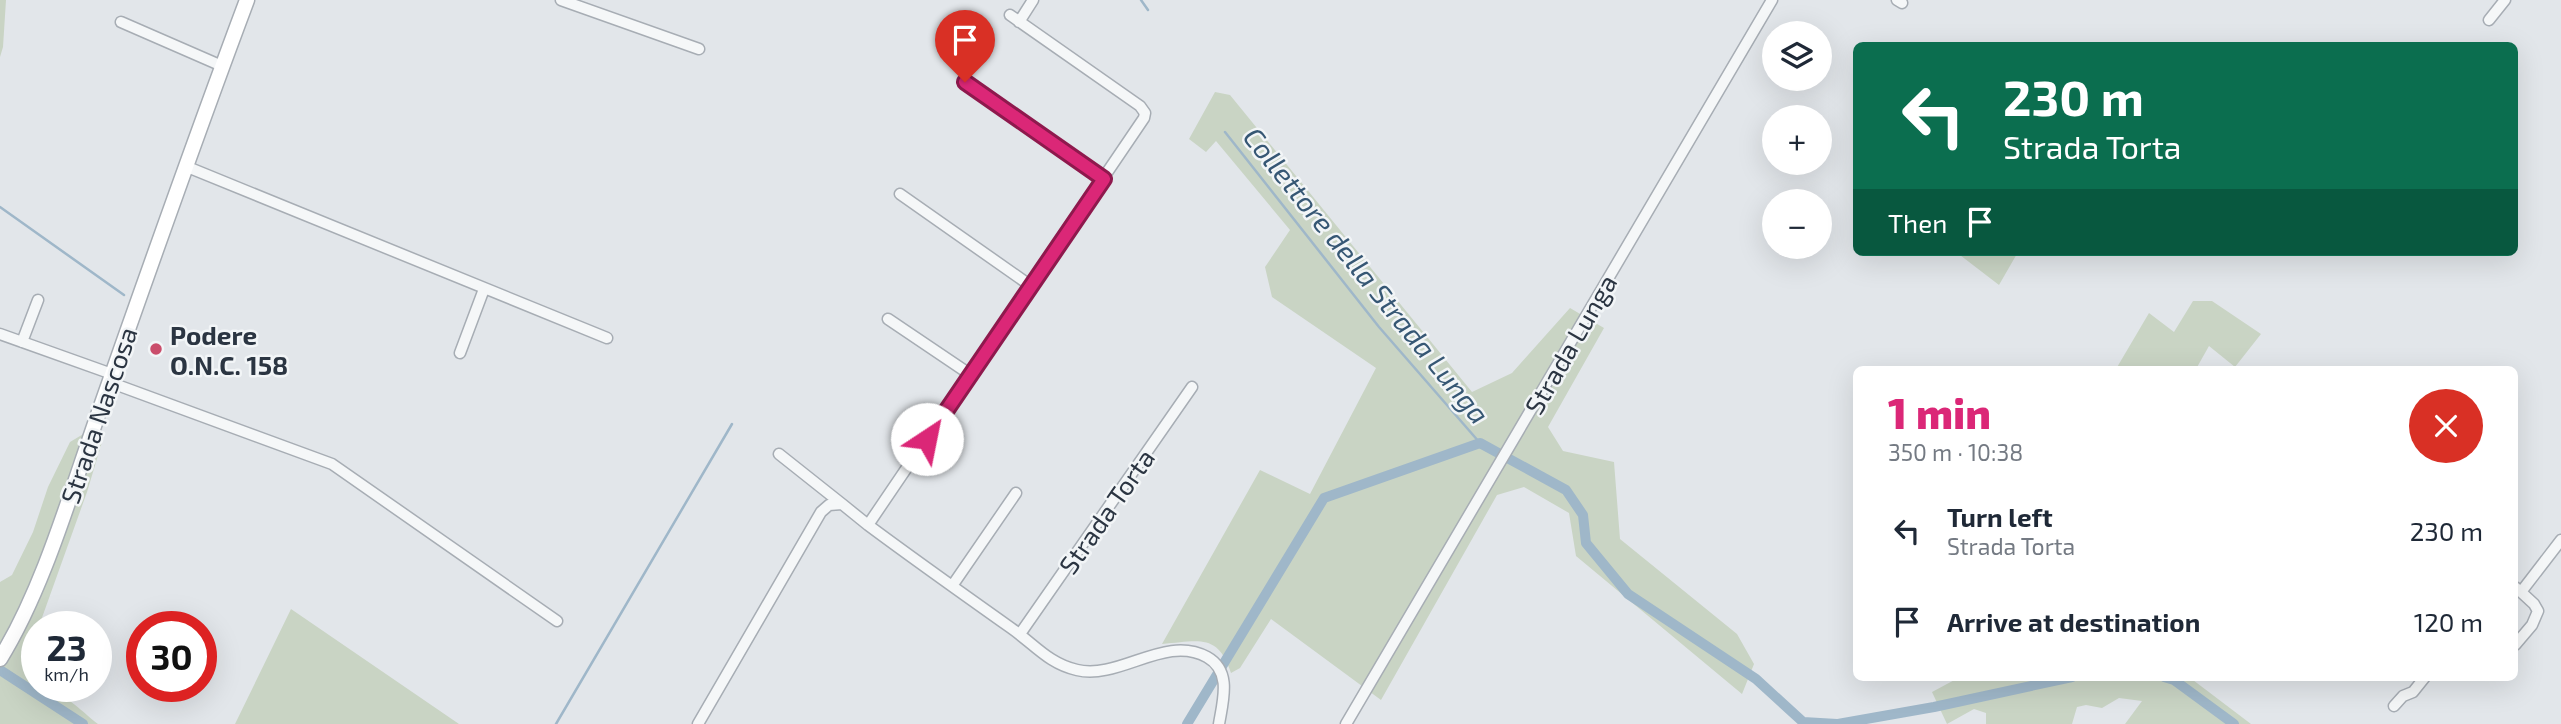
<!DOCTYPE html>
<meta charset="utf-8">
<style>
:root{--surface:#fff;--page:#f2f2f3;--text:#1f2937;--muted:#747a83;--accent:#db2777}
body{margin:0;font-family:"Exo 2",sans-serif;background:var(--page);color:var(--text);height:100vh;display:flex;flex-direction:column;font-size:26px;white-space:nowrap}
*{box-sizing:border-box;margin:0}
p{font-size:23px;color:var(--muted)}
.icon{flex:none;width:38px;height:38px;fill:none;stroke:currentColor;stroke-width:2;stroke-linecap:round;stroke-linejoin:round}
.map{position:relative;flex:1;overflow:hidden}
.details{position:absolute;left:1853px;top:366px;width:665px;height:315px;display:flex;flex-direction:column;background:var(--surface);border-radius:10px;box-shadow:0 7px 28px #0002}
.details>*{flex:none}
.banner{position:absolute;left:1853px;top:42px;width:665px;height:214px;border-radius:10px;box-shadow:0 7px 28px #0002;background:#0b6e4f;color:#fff;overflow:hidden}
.buttons{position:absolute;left:1762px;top:21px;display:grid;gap:14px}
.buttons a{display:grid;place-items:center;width:70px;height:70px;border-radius:50%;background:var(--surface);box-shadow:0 7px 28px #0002;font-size:35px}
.speed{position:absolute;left:21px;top:611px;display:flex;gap:14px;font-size:35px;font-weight:700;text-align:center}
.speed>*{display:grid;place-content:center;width:91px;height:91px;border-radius:50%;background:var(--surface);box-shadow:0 7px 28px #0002;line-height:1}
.speed small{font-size:18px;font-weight:400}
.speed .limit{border:10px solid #d22;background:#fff;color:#111}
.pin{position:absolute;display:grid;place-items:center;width:60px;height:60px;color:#fff;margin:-72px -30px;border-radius:50% 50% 50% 0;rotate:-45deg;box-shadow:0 0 7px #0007}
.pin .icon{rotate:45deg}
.me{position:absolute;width:77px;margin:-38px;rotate:34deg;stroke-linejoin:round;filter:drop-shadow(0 0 5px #0008)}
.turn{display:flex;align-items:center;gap:24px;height:147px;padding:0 35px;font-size:32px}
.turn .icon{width:91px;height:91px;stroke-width:2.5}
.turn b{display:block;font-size:49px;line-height:60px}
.then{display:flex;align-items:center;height:66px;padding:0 35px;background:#0003;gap:14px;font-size:26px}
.round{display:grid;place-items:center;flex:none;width:74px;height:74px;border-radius:37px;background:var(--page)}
.overview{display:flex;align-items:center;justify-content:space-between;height:119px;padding:0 35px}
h1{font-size:42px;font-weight:800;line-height:52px;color:var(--accent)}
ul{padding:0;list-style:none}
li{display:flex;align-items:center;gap:21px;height:91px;padding:0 35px}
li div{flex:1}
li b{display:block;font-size:26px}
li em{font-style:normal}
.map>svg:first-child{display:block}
.green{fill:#c9d4c4}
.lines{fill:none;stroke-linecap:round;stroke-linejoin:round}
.stream{stroke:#9fb7c9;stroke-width:2.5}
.canal{stroke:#9fb7c9;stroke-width:10}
.street-casing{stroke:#a7adb4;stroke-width:13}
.secondary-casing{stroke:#a7adb4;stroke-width:17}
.street{stroke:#f5f7f8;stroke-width:10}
.secondary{stroke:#fff;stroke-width:14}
.route-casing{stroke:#8e194d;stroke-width:18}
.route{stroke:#db2777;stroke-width:12}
.poi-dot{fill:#ca4d6b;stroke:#f2f5f7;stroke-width:2.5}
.labels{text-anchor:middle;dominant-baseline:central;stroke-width:5;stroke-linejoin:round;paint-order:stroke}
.poi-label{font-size:26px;font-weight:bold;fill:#2b3542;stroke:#f2f5f7;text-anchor:start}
.street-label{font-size:26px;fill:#2b3542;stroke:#f2f5f7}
.water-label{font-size:28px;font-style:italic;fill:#365774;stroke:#f2f5f7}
</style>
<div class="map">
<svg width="2561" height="724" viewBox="0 0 2561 724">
<rect width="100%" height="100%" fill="#e2e6ea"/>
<path class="green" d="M0 0H6L3 47 0 57Z
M1215 92 1230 95 1472 392 1512 373 1570 308 1604 328 1548 427 1563 451 1614 462 1620 539 1737 634 1754 664 1742 694 1576 556 1569 513 1524 487 1497 495 1381 700 1271 619 1240 668 1231 673C1218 633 1199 641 1162 644L1260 470 1310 494 1376 368 1272 297 1265 267 1290 230 1216 141 1206 152 1189 139Z
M1956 252H2018L1999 285Z
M2193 301H2212L2261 334 2235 367 2209 346 2196 369H2116L2149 313 2174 332Z
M85 433 102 442 87 492 39 626H37L25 674 37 681V686C58 686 81 711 98 724H0V582L12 575 33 532 48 487 70 442Z
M291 609 459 724H235Z
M1960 677H2189L2251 724H2125L2142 701 2119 698 2102 708 2086 705 2077 707 2072 724H1986V713L1974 709 1947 724 1932 692Z"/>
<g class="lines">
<path class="stream" d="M1141 0 1148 10
M1225 132 1379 327 1480 443
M0 207 124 295
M1803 722 1804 724
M556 724 732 424"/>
<path class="canal" d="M0 670 83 724
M2164 677 2174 680 2234 724
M1187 724 1324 498 1480 443 1566 490 1583 515 1586 543 1628 594 1756 679 1803 722 1837 724
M1838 724 1934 707 2072 677"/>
<defs>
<path id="street" d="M561 0 699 49
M1897 0 1902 3
M1010 15 1140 106 1145 113 1144 118 868 525C915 560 963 594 1011 628 1034 644 1049 664 1077 670 1120 680 1165 634 1207 657 1232 671 1223 700 1219 724
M2489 20 2505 0
M121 22 222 66
M1019 22 1033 0
M965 82 1104 179
M185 166 607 338
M900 194 1031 286
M888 319 971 375
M0 334 112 374
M22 342 38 300
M460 353 484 289
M109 382 332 464 557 621
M779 454 842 504
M952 586 1016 493
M2515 587 2521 592 2561 540
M1020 634 1192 387
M2515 645 2532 625 2538 611 2534 604 2521 592
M2394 706 2403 696 2413 692 2425 677
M698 724 821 512 829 505 842 504 868 525
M1346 724 1772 0"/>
<path id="secondary" d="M0 659C44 588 72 488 100 409 148 272 196 136 247 0"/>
</defs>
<use href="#street" class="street-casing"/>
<use href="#secondary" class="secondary-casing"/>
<use href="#street" class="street"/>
<use href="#secondary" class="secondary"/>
</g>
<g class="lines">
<defs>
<path id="route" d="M927 439 1104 179 965 82"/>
</defs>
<use href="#route" class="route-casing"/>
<use href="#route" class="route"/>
</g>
<circle class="poi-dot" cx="156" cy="349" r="7"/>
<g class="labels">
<g class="poi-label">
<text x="170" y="334">Podere<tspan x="170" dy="30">O.N.C. 158</tspan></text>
</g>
<g class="street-label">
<text transform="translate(1570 344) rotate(-60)">Strada Lunga</text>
<text transform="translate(98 415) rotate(-71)">Strada Nascosa</text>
<text transform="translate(1106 511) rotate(-55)">Strada Torta</text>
</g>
<g class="water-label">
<text transform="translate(1367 275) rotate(51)">Collettore della Strada Lunga</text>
</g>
</g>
</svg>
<div class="buttons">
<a><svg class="icon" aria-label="layers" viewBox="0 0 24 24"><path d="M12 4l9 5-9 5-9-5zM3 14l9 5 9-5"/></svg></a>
<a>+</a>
<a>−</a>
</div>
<div class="speed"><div>23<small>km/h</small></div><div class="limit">30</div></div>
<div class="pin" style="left:965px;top:82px;background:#d93025"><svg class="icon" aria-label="arrive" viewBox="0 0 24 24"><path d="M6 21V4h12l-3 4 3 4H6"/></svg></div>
<svg class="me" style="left:927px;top:439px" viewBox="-20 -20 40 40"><circle r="19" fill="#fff"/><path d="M0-13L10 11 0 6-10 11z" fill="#db2777"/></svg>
<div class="banner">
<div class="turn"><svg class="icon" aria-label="left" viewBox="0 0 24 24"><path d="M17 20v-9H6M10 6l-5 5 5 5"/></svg><div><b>230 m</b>Strada Torta</div></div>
<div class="then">Then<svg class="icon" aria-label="arrive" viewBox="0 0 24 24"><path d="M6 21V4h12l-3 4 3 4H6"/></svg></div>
</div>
<section class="details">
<div class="overview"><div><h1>1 min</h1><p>350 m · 10:38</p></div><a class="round" style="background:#d93025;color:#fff"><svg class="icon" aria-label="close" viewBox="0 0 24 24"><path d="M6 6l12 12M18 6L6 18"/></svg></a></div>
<ul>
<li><svg class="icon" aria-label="left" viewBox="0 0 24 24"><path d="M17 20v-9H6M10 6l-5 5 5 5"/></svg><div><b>Turn left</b><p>Strada Torta</p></div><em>230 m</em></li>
<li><svg class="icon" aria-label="arrive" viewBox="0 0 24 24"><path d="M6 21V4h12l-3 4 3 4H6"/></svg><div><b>Arrive at destination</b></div><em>120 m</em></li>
</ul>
</section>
</div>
